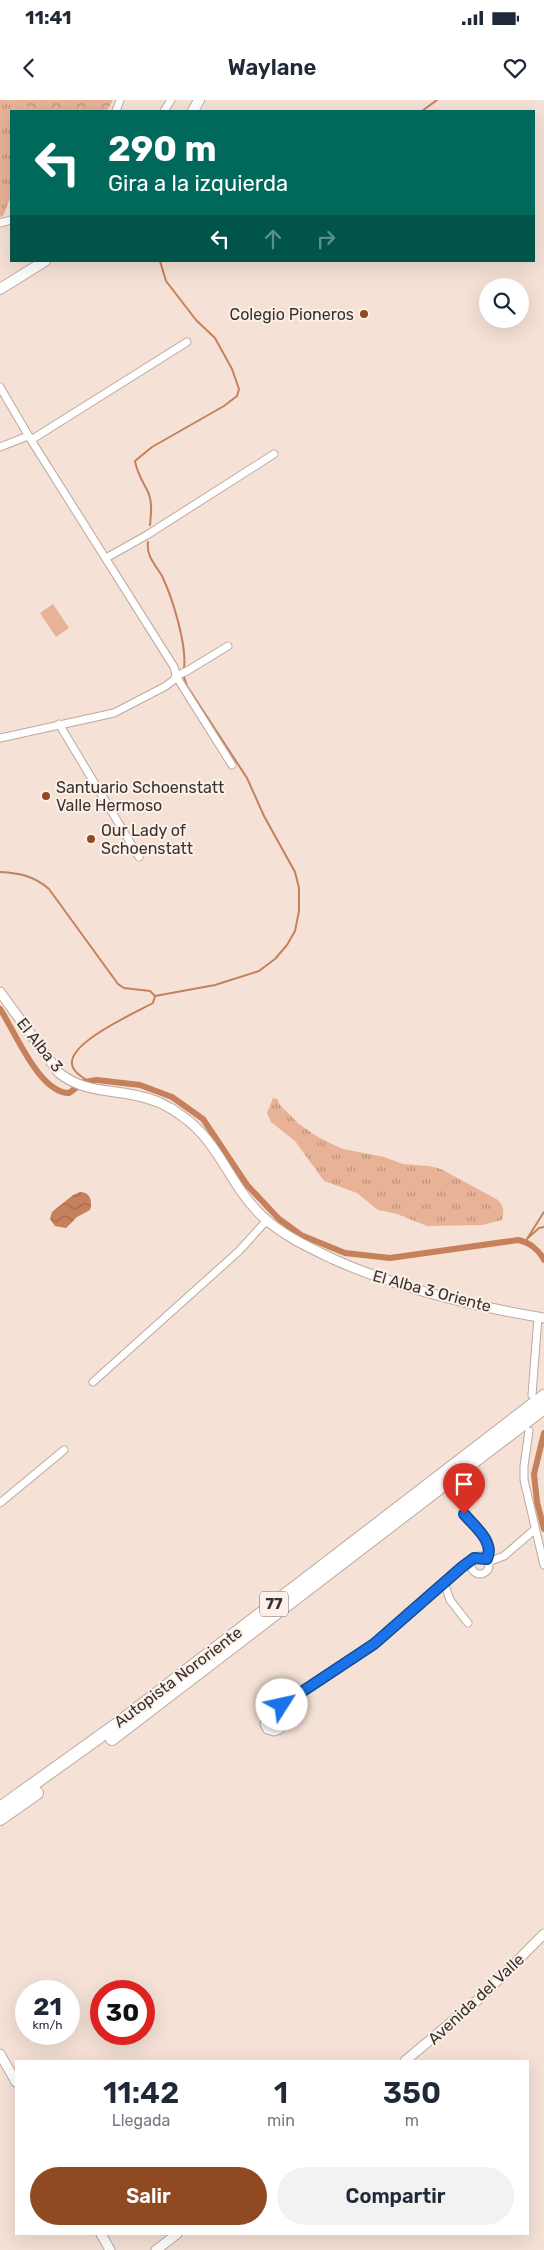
<!DOCTYPE html>
<html lang="es">
<style>
:root{--surface:#fff;--page:#f2f2f3;--text:#1f2937;--muted:#747a83;--accent:#8f4a21}
body{margin:0;font-family:Rubik,sans-serif;background:var(--page);color:var(--text);height:100vh;display:flex;flex-direction:column;font-size:19px;white-space:nowrap}
*{box-sizing:border-box;margin:0}
p{font-size:16px;color:var(--muted)}
.icon{flex:none;width:28px;height:28px;fill:none;stroke:currentColor;stroke-width:2;stroke-linecap:round;stroke-linejoin:round}
.map{position:relative;flex:1;overflow:hidden}
.drawer{position:absolute;left:15px;top:1960px;width:514px;height:175px;display:flex;flex-direction:column;background:var(--surface);border-radius:0px;box-shadow:0 5px 20px #0002}
.drawer>*{flex:none}
.hud{position:absolute;left:10px;top:10px;width:525px;height:152px;border-radius:0px;box-shadow:0 5px 20px #0002;background:#00695c;color:#fff;overflow:hidden}
.tools{position:absolute;left:479px;top:178px;display:grid;gap:10px}
.tools a{display:grid;place-items:center;width:50px;height:50px;border-radius:50%;background:var(--surface);box-shadow:0 5px 20px #0002;font-size:25px}
.speed{position:absolute;left:15px;top:1880px;display:flex;gap:10px;font-size:25px;font-weight:700;text-align:center}
.speed>*{display:grid;place-content:center;width:65px;height:65px;border-radius:50%;background:var(--surface);box-shadow:0 5px 20px #0002;line-height:1}
.speed small{font-size:12px;font-weight:400}
.speed .limit{border:8px solid #d22;background:#fff;color:#111}
.pin{position:absolute;display:grid;place-items:center;width:42px;height:42px;color:#fff;margin:-51px -21px;border-radius:50% 50% 50% 0;rotate:-45deg;box-shadow:0 0 5px #0007}
.pin .icon{rotate:45deg}
.me{position:absolute;width:55px;margin:-28px;rotate:55deg;stroke-linejoin:round;filter:drop-shadow(0 0 4px #0008)}
.turn{display:flex;align-items:center;gap:18px;height:105px;padding:0 15px;font-size:22px}
.turn .icon{width:65px;height:65px;stroke-width:2.5}
.turn b{display:block;font-size:35px;line-height:42px}
.lanes{display:flex;align-items:center;height:48px;padding:0 15px;background:#0003;justify-content:center;gap:25px;direction:ltr}
.lanes .off{opacity:.35}
.eta{display:flex;justify-content:space-evenly;align-items:center;height:85px;text-align:center}
.eta b{font-size:30px;font-weight:600;line-height:35px}
.primary-button{display:flex;gap:10px;margin-top:auto;padding:10px 15px}
.primary-button a{flex:1;height:58px;border-radius:30px;background:var(--accent);color:#fff;font-size:20px;font-weight:600;line-height:58px;text-align:center}
.primary-button a+a{background:var(--page);color:var(--text)}
.status{display:flex;justify-content:space-between;align-items:center;height:35px;padding:0 25px;background:var(--surface);direction:ltr}
.status svg{height:14px;fill:currentColor}
header{display:flex;justify-content:space-between;align-items:center;height:65px;padding:0 15px;background:var(--surface);font-size:22px;font-weight:600}
.map>svg:first-child{display:block}
.grass{fill:url(#grass-tufts)}
.forest{fill:url(#forest-crowns)}
.pitch{fill:#e8b296}
.water{fill:url(#water-waves)}
.lines{fill:none;stroke-linecap:round;stroke-linejoin:round}
.stream{stroke:#c6805b;stroke-width:2}
.canal{stroke:#c6805b;stroke-width:6}
.minor-casing{stroke:#bca99f;stroke-width:9}
.tertiary-casing{stroke:#bca99f;stroke-width:11}
.secondary-casing{stroke:#bca99f;stroke-width:12}
.motorway-casing{stroke:#bca99f;stroke-width:14}
.minor{stroke:#fff;stroke-width:7}
.tertiary{stroke:#fff;stroke-width:9}
.secondary{stroke:#fff;stroke-width:10}
.motorway{stroke:#fff;stroke-width:12}
.route-casing{stroke:#114b97;stroke-width:12}
.route{stroke:#1a73e8;stroke-width:9}
.poi-dot{fill:#8f4a21;stroke:#fcf0e9;stroke-width:2}
.labels{text-anchor:middle;dominant-baseline:central;stroke-width:4;stroke-linejoin:round;paint-order:stroke}
.shield{fill:#fcf0e9;stroke:#746b66;stroke-width:1}
.shield-label{font-size:15px;font-weight:bold;fill:#39322e}
.poi-label{font-size:16px;fill:#39322e;stroke:#fcf0e9;text-anchor:start}
.street-label{font-size:16px;fill:#39322e;stroke:#fcf0e9}
</style>
<div class="status"><b>11:41</b><svg viewBox="0 0 49 12"><path d="M0 12V9h3v3zM5 12V6h3v6zM10 12V3h3v9zM15 12V0h3v12zM26 1h20v11H26zM47 4h2v5h-2z"/></svg></div>
<header><svg class="icon" aria-label="back" viewBox="0 0 24 24"><path d="M15 5l-7 7 7 7"/></svg>Waylane<svg class="icon" aria-label="heart" viewBox="0 0 24 24"><path d="M12 20l-8-8c-3-5 5-10 8-4 3-6 11-1 8 4z"/></svg></header>
<div class="map">
<svg width="544" height="2150" viewBox="0 0 544 2150">
<defs>
<pattern id="grass-tufts" width="24" height="20" patternUnits="userSpaceOnUse" patternTransform="scale(1.25)"><rect width="24" height="20" fill="#e8b296"/><path d="M3 7l-1-3M5 7V3M7 7l1-3M15 17l-1-3M17 17v-4M19 17l1-3" fill="none" stroke="#bd917b"/></pattern>
<pattern id="forest-crowns" width="20" height="18" patternUnits="userSpaceOnUse" patternTransform="scale(1.25)"><rect width="20" height="18" fill="#e8b296"/><path d="M2 6a3 3 0 1 1 6 0M12 15a3 3 0 1 1 6 0" fill="none" stroke="#bd917b"/></pattern>
<pattern id="water-waves" width="16" height="10" patternUnits="userSpaceOnUse" patternTransform="scale(1.25)"><rect width="16" height="10" fill="#c6805b"/><path d="M0 5q4-4 8 0t8 0" fill="none" stroke="#a2694c"/></pattern>
</defs>
<rect width="100%" height="100%" fill="#f5e1d6"/>
<path class="grass" d="M0 0H13L35 11H11V96L3 116 0 117Z
M273 998 277 999 280 1005 298 1023 316 1036 336 1046 343 1049 384 1057 403 1064 429 1066 441 1069 498 1100C504 1106 504 1112 502 1120L482 1125 427 1126 397 1114 378 1110 357 1093 324 1081 295 1041 271 1022 267 1013Z"/>
<path class="forest" d="M13 0H113L107 11H35Z"/>
<path class="pitch" d="M53 504 69 528 56 537 40 513Z"/>
<path class="water" d="M80 1092C90 1092 93 1101 90 1110L77 1117 66 1128 55 1126 50 1119 52 1112 73 1095Z"/>
<g class="lines">
<path class="stream" d="M422 11 437 0
M150 425C151 414 153 401 147 390 142 380 137 373 135 361L152 347 224 306 237 296 239 289 232 269 215 238 196 220 166 181 160 161
M148 442C146 456 155 464 162 476 173 499 187 545 184 569
M0 772C20 773 34 776 49 789L118 884 124 888 150 891 155 896
M88 981C82 977 73 972 72 964 69 942 135 913 153 903L155 896 215 885 259 871 275 859 287 845 295 831 299 811V788L295 772 264 716 247 678 187 586 183 574
M528 1138 539 1128 544 1127
M525 1142 544 1112"/>
<path class="canal" d="M0 909C15 931 39 993 69 993L84 982 97 980 140 985 172 997 203 1019 247 1085 279 1119 301 1135 345 1153 390 1158 518 1140C529 1142 539 1150 544 1160
M544 1333 534 1374 537 1402 544 1429"/>
<defs>
<path id="minor" d="M116 11 120 0
M164 11 171 0
M0 123 11 120
M0 287 31 340 174 567 176 574 174 580 164 587 114 613 0 638
M31 340 187 242
M0 347 28 336
M106 458 147 435 274 354
M228 546 187 571 176 576 232 665
M59 624 139 757
M93 1282 239 1151 267 1120
M532 1295 538 1217
M529 1331 524 1366V1380L544 1465
M0 1403 64 1350
M464 1414C475 1427 495 1442 487 1459
M471 1465a9 9 0 1 1 18 0a9 9 0 1 1-18 0Z
M488 1462 504 1456 534 1430
M444 1482 450 1500 468 1523
M273 1612 280 1615 283 1620 280 1630 274 1632 267 1630 264 1624 267 1615 374 1544 462 1467 470 1462"/>
<path id="tertiary" d="M0 892 59 973C84 992 105 989 134 995 151 998 168 1005 182 1016 219 1041 230 1086 262 1116 282 1135 308 1147 333 1159 400 1189 472 1206 544 1218
M0 1954 16 1982
M405 1961 480 1898 544 1834
M101 2134 110 2150
M156 2150 177 2134"/>
<path id="secondary" d="M193 11 199 0
M0 189 45 161"/>
<path id="motorway" d="M112 1639 544 1308
M0 1708 116 1625 544 1296
M0 1719 37 1693"/>
</defs>
<use href="#minor" class="minor-casing"/>
<use href="#tertiary" class="tertiary-casing"/>
<use href="#secondary" class="secondary-casing"/>
<use href="#motorway" class="motorway-casing"/>
<use href="#minor" class="minor"/>
<use href="#tertiary" class="tertiary"/>
<use href="#secondary" class="secondary"/>
<use href="#motorway" class="motorway"/>
</g>
<g class="lines">
<defs>
<path id="route" d="M282 1605 374 1544 462 1467 474 1458 487 1459C495 1442 475 1427 464 1414"/>
</defs>
<use href="#route" class="route-casing"/>
<use href="#route" class="route"/>
</g>
<g class="poi-dot">
<circle cx="364" cy="214" r="5"/>
<circle cx="46" cy="696" r="5"/>
<circle cx="91" cy="739" r="5"/>
</g>
<g class="labels">
<rect class="shield" x="260" y="1491.5" width="28" height="25" rx="4"/>
<g class="shield-label">
<text x="274" y="1504">77</text>
</g>
<g class="poi-label">
<text x="354" y="214" text-anchor="end">Colegio Pioneros</text>
<text x="56" y="687">Santuario Schoenstatt<tspan x="56" dy="18">Valle Hermoso</tspan></text>
<text x="101" y="730">Our Lady of<tspan x="101" dy="18">Schoenstatt</tspan></text>
</g>
<g class="street-label">
<text transform="translate(40 945) rotate(52)">El Alba 3</text>
<text transform="translate(432 1191) rotate(15)">El Alba 3 Oriente</text>
<text transform="translate(178 1577) rotate(-37)">Autopista Nororiente</text>
<text transform="translate(476 1899) rotate(-43)">Avenida del Valle</text>
</g>
</g>
</svg>
<div class="tools">
<a><svg class="icon" aria-label="search" viewBox="0 0 24 24"><circle cx="10" cy="10" r="6"/><path d="M15 15l6 6"/></svg></a>
</div>
<div class="speed"><div>21<small>km/h</small></div><div class="limit">30</div></div>
<div class="pin" style="left:464px;top:1414px;background:#d93025"><svg class="icon" aria-label="arrive" viewBox="0 0 24 24"><path d="M6 21V4h12l-3 4 3 4H6"/></svg></div>
<svg class="me" style="left:282px;top:1605px" viewBox="-20 -20 40 40"><circle r="19" fill="#fff"/><path d="M0-13L10 11 0 6-10 11z" fill="#1a73e8"/></svg>
<div class="hud">
<div class="turn"><svg class="icon" aria-label="left" viewBox="0 0 24 24"><path d="M17 20v-9H6M10 6l-5 5 5 5"/></svg><div><b>290 m</b>Gira a la izquierda</div></div>
<div class="lanes"><svg class="icon" aria-label="left" viewBox="0 0 24 24"><path d="M17 20v-9H6M10 6l-5 5 5 5"/></svg><svg class="icon off" aria-label="ahead" viewBox="0 0 24 24"><path d="M12 20V5M6 11l6-6 6 6"/></svg><svg class="icon off" aria-label="right" viewBox="0 0 24 24"><path d="M7 20v-9h11M14 6l5 5-5 5"/></svg></div>
</div>
<section class="drawer">
<div class="eta">
<div><b>11:42</b><p>Llegada</p></div>
<div><b>1</b><p>min</p></div>
<div><b>350</b><p>m</p></div>
</div>
<div class="primary-button"><a>Salir</a><a>Compartir</a></div>
</section>
</div>
